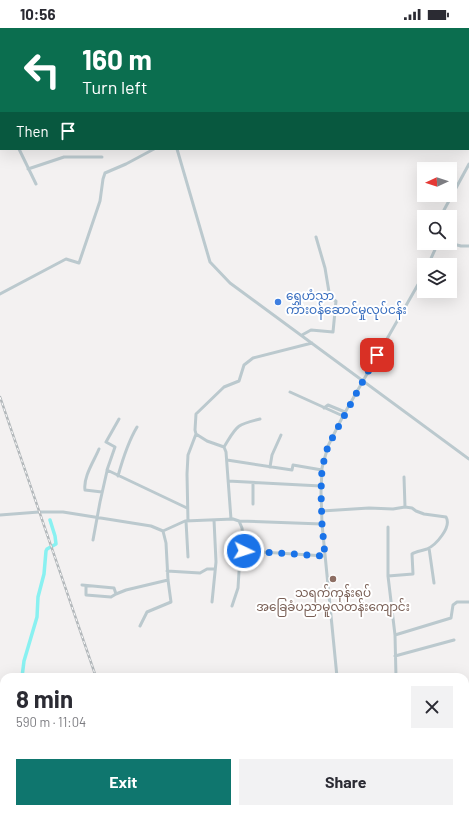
<!DOCTYPE html>
<meta charset="utf-8">
<style>
:root{--surface:#fff;--page:#f2f2f3;--text:#2b2b33;--muted:#7c7c81;--accent:#0f766e}
body{margin:0;font-family:Barlow,"Noto Sans Myanmar",sans-serif;background:var(--page);color:var(--text);height:100vh;display:flex;flex-direction:column;font-size:15px;white-space:nowrap}
*{box-sizing:border-box;margin:0}
p{font-size:13px;color:var(--muted)}
.icon{flex:none;width:22px;height:22px;fill:none;stroke:currentColor;stroke-width:2;stroke-linecap:round;stroke-linejoin:round}
.map{position:relative;flex:1;overflow:hidden}
.details{position:absolute;left:0px;top:645px;width:469px;height:140px;display:flex;flex-direction:column;background:var(--surface);border-radius:12px 12px 0 0;box-shadow:0 4px 16px #0002}
.details>*{flex:none}
.guide{position:absolute;left:0px;top:0px;width:469px;height:122px;box-shadow:0 4px 16px #0002;background:#0b6e4f;color:#fff;overflow:hidden}
.needle{width:26px;rotate:267deg}
.tools{position:absolute;left:417px;top:134px;display:grid;gap:8px}
.tools a{display:grid;place-items:center;width:40px;height:40px;border-radius:0px;background:var(--surface);box-shadow:0 4px 16px #0002;font-size:20px}
.pin{position:absolute;display:grid;place-items:center;width:34px;height:34px;color:#fff;margin:-17px;border-radius:8px;box-shadow:0 2px 6px #0006}
.me{position:absolute;width:44px;margin:-22px;rotate:94deg;stroke-linejoin:round;filter:drop-shadow(0 0 3px #0008)}
.turn{display:flex;align-items:center;gap:14px;height:84px;padding:0 16px;font-size:18px}
.turn .icon{width:52px;height:52px;stroke-width:2.5}
.turn b{display:block;font-size:28px;line-height:34px}
.then{display:flex;align-items:center;height:38px;padding:0 16px;background:#0003;gap:8px;font-size:15px}
.round{display:grid;place-items:center;flex:none;width:42px;height:42px;border-radius:0px;background:var(--page)}
.summary{display:flex;align-items:center;justify-content:space-between;height:68px;padding:0 16px}
h1{font-size:24px;font-weight:700;line-height:30px}
.action{display:flex;gap:8px;margin-top:auto;padding:8px 16px}
.action a{flex:1;height:46px;border-radius:0px;background:var(--accent);color:#fff;font-size:16px;font-weight:700;line-height:46px;text-align:center}
.action a+a{background:var(--page);color:var(--text)}
.status{display:flex;justify-content:space-between;align-items:center;height:28px;padding:0 20px;background:var(--surface);direction:ltr}
.status svg{height:11px;fill:currentColor}
.map>svg:first-child{display:block}
.lines{fill:none;stroke-linecap:round;stroke-linejoin:round}
.canal{stroke:#89f1f1;stroke-width:3.5}
.minor{stroke:#bbc9ce;stroke-width:3}
.rail-casing{stroke:#b3b8bb;stroke-width:2.5}
.rail{stroke:#fff;stroke-width:1;stroke-dasharray:3;stroke-linecap:butt}
.route{stroke:#1a73e8;stroke-width:7;stroke-dasharray:0 12.6}
.shop-dot{fill:#3f7fe0;stroke:#fff;stroke-width:1.5}
.education-dot{fill:#8d6e63;stroke:#fff;stroke-width:1.5}
.labels{text-anchor:middle;dominant-baseline:central;stroke-width:4;stroke-linejoin:round;paint-order:stroke}
.shop-label{font-size:12px;fill:#366cbe;stroke:#fff;text-anchor:start}
.education-label{font-size:12px;fill:#785e54;stroke:#fff}
</style>
<div class="status"><b>10:56</b><svg viewBox="0 0 49 12"><path d="M0 12V9h3v3zM5 12V6h3v6zM10 12V3h3v9zM15 12V0h3v12zM26 1h20v11H26zM47 4h2v5h-2z"/></svg></div>
<div class="map">
<svg width="469" height="785" viewBox="0 0 469 785">
<rect width="100%" height="100%" fill="#f3f1f1"/>
<g class="lines">
<path class="canal" d="M22 649 24 633 37 589 38 569 44 546 46 523 47 521 56 516 55 508 50 492
M6 785 12 781"/>
<path class="minor" d="M145 0V1
M280 0V1
M0 29 1 30
M0 68 1 69
M0 79 1 81
M19 121 36 156
M177 121 210 234 230 255 469 431
M28 141 64 129H102
M443 189 444 182 469 136
M449 215 461 218H469
M428 237 438 215
M0 266 66 231 79 235 100 173 103 151 105 145 126 136 154 121
M302 307 311 302 333 304 336 273 330 270 325 240 316 209
M290 364 343 388
M324 380 328 377 345 384
M119 391 106 414 115 419 107 442 187 480
M196 406 207 413 224 419 226 424 231 491
M224 419C237 398 235 397 260 391
M99 421C94 433 83 449 85 462L102 464
M227 432 292 442 293 437 322 442
M270 439 272 427 281 407
M118 448C123 430 128 414 137 399
M404 449 405 479
M228 453 321 458
M253 455V476
M322 483 369 480 393 481 405 479 412 480 416 483 424 486 446 489C452 499 436 517 427 521 422 523 416 523 412 526L413 546 388 548
M0 487 39 484H63L151 498 163 503 185 493 233 491 239 493 242 500 244 523 325 528
M186 493 188 529
M188 493 187 446 188 427 196 406 195 402 196 386 224 359 239 353 244 337 253 330 312 315
M239 493 322 496
M388 499V548L395 607 396 649
M93 512 100 474 107 443
M429 520 434 555
M167 543 200 545 207 541H215
M82 557 114 560 116 566 126 562 168 552
M86 558V567L111 569 116 566
M212 574 216 534 214 492
M232 578 238 560 240 527 244 523
M140 598 147 584 171 574 168 552 166 515 163 503
M395 607 451 590 453 577 457 574H469
M395 628 454 612
M337 649 322 496 321 464 322 440 328 418 343 388 424 246
M467 692 469 673
M320 785 321 781
M348 785 349 781"/>
<defs>
<path id="rail" d="M0 369 96 649
M163 781 166 785"/>
</defs>
<use href="#rail" class="rail-casing"/>
<use href="#rail" class="rail"/>
</g>
<g class="lines">
<path class="route" d="M244 523 325 528 322 496 321 464 322 440 328 418 377 327"/>
</g>
<circle class="shop-dot" cx="278" cy="274" r="4"/>
<circle class="education-dot" cx="333" cy="551" r="4"/>
<g class="labels">
<g class="shop-label">
<text x="286" y="267">ရွှေဟံသာ<tspan x="286" dy="14">ကားဝန်ဆောင်မှုလုပ်ငန်း</tspan></text>
</g>
<g class="education-label">
<text x="333" y="564">သရက်ကုန်းရပ်<tspan x="333" dy="14">အခြေခံပညာမူလတန်းကျောင်း</tspan></text>
</g>
</g>
</svg>
<div class="tools">
<a><svg class="needle" viewBox="-14 -14 28 28"><path d="M0-13l5 13h-10z" fill="#e53935"/><path d="M0 13l5-13h-10z" fill="#7c7c81"/></svg></a>
<a><svg class="icon" aria-label="search" viewBox="0 0 24 24"><circle cx="10" cy="10" r="6"/><path d="M15 15l6 6"/></svg></a>
<a><svg class="icon" aria-label="layers" viewBox="0 0 24 24"><path d="M12 4l9 5-9 5-9-5zM3 14l9 5 9-5"/></svg></a>
</div>
<div class="pin" style="left:377px;top:327px;background:#d93025"><svg class="icon" aria-label="arrive" viewBox="0 0 24 24"><path d="M6 21V4h12l-3 4 3 4H6"/></svg></div>
<svg class="me" style="left:244px;top:523px" viewBox="-20 -20 40 40"><circle r="17" fill="#1a73e8" stroke="#fff" stroke-width="3"/><path d="M0-11L8 9 0 5-8 9z" fill="#fff"/></svg>
<div class="guide">
<div class="turn"><svg class="icon" aria-label="left" viewBox="0 0 24 24"><path d="M17 20v-9H6M10 6l-5 5 5 5"/></svg><div><b>160 m</b>Turn left</div></div>
<div class="then">Then<svg class="icon" aria-label="arrive" viewBox="0 0 24 24"><path d="M6 21V4h12l-3 4 3 4H6"/></svg></div>
</div>
<section class="details">
<div class="summary"><div><h1>8 min</h1><p>590 m · 11:04</p></div><a class="round"><svg class="icon" aria-label="close" viewBox="0 0 24 24"><path d="M6 6l12 12M18 6L6 18"/></svg></a></div>
<div class="action"><a>Exit</a><a>Share</a></div>
</section>
</div>
